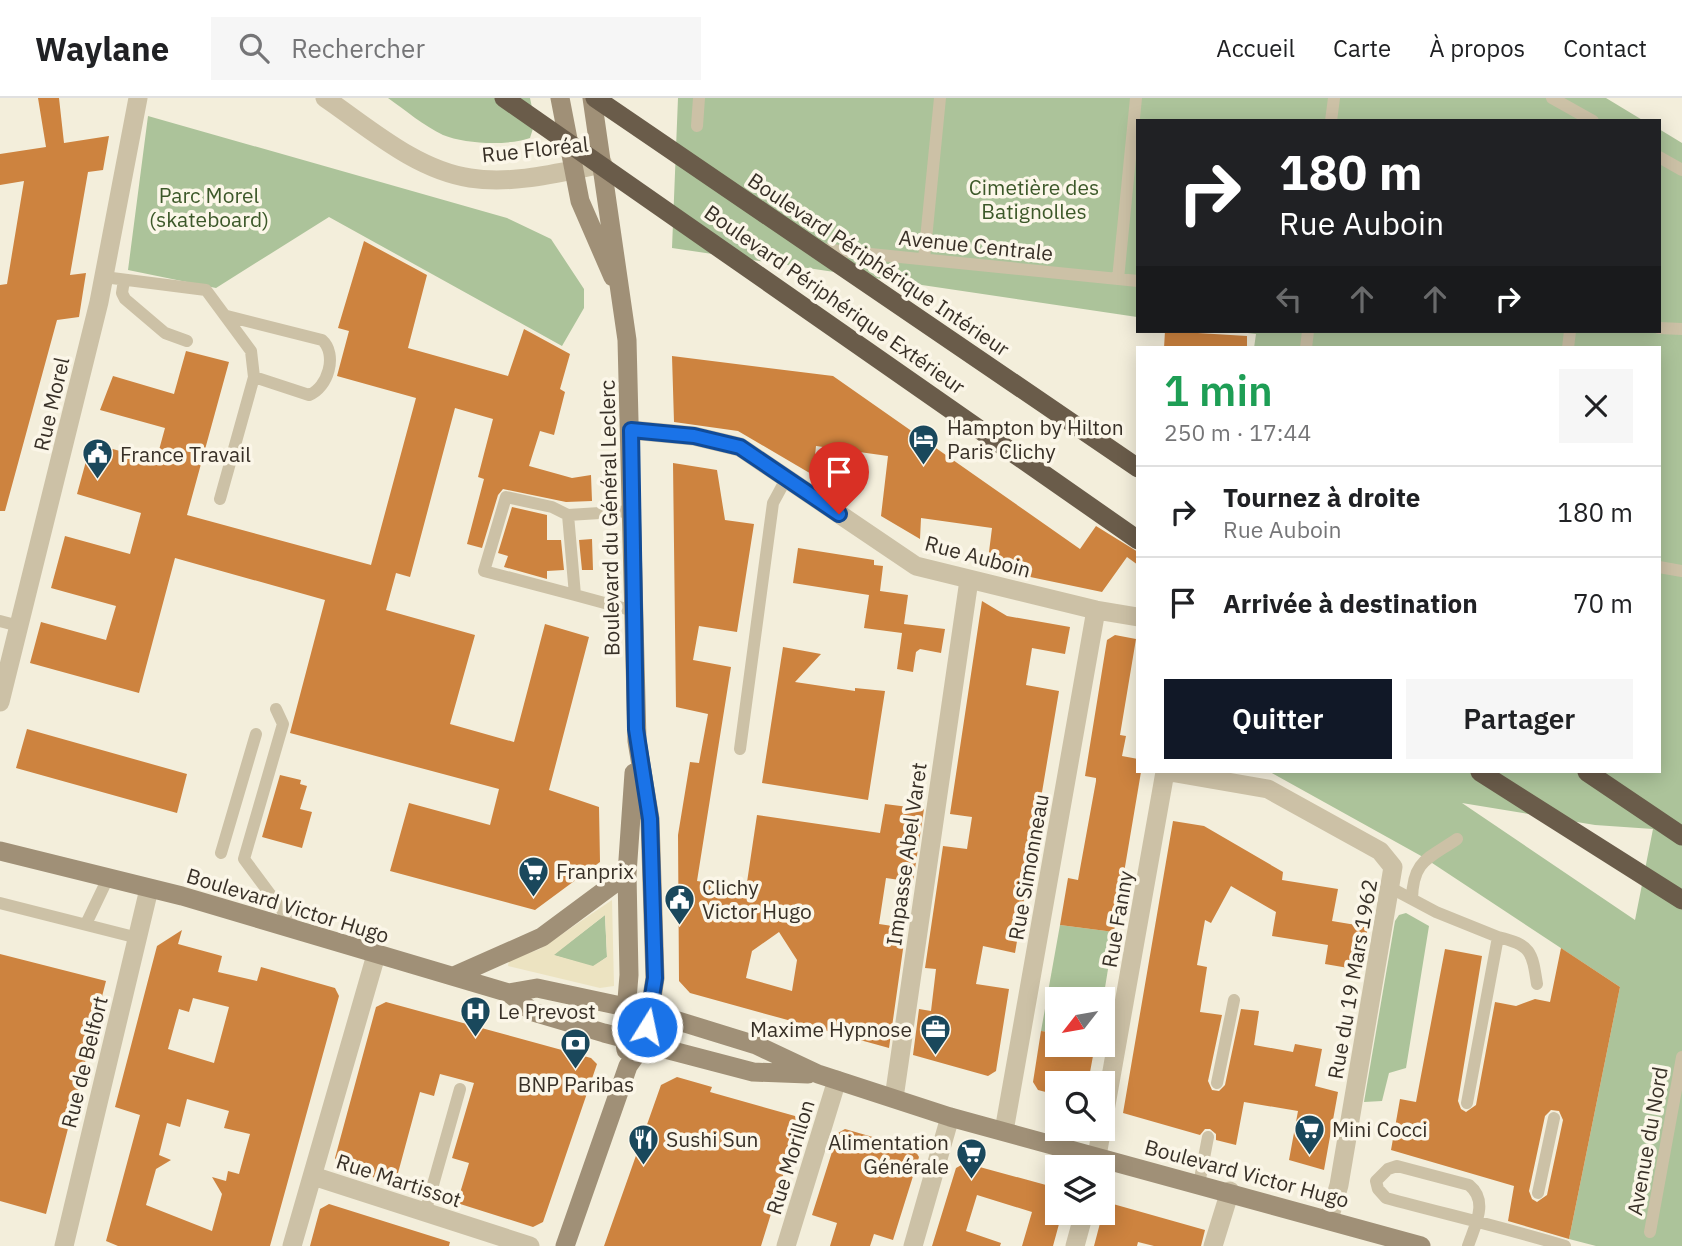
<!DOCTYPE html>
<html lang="fr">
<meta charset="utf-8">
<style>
:root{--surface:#fff;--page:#f6f6f6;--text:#202124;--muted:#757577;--line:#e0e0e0;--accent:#111827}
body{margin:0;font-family:"IBM Plex Sans",sans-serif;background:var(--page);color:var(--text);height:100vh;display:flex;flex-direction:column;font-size:26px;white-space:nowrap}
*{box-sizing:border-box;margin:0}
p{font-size:23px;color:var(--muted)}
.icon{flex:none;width:38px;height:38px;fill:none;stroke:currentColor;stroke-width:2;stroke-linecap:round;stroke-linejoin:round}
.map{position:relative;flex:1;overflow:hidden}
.side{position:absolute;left:1136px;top:248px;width:525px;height:427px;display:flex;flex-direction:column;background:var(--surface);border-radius:0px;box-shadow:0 4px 18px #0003}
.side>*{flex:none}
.hud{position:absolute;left:1136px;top:21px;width:525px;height:214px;border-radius:0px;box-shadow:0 4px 18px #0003;background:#202124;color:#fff;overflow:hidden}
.needle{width:46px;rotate:239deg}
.tools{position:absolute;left:1045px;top:889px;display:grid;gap:14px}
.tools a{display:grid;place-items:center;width:70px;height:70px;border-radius:0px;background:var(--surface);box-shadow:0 4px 18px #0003;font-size:35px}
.pin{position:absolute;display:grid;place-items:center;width:60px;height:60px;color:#fff;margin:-72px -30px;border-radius:50% 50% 50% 0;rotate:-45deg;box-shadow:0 0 7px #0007}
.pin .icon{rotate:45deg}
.me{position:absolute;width:77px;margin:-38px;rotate:10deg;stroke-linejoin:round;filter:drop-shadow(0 0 5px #0008)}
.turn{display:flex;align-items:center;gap:24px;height:147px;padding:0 28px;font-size:32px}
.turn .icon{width:91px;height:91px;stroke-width:2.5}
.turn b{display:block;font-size:49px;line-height:60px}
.lanes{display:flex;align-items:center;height:66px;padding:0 28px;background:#0003;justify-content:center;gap:35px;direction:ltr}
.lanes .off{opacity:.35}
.round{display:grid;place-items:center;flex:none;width:74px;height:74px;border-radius:0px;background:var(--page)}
.head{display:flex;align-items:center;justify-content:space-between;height:119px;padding:0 28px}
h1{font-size:42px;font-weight:600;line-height:52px;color:#1e9e55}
.cta{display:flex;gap:14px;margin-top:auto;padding:14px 28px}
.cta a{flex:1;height:80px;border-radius:0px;background:var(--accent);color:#fff;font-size:28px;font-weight:600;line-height:80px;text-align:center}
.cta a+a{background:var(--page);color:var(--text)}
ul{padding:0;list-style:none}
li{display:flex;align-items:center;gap:21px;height:91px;padding:0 28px;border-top:2px solid var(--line)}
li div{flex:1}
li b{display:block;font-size:26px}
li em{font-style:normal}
header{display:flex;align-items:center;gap:42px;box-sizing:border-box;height:98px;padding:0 35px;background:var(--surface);border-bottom:2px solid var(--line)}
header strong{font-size:33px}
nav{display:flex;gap:38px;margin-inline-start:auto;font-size:24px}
.search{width:490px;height:63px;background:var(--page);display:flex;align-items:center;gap:18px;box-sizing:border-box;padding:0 24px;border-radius:0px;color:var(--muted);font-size:26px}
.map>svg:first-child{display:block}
.green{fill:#acc39a;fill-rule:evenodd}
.plaza{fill:#ece3c1;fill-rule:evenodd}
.building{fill:#cd833f;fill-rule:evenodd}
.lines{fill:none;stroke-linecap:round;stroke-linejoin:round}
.service{stroke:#ccc1a6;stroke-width:12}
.minor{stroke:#ccc1a6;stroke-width:19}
.tertiary{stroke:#ccc1a6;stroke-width:19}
.secondary{stroke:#a09077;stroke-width:19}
.trunk{stroke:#6a5c4a;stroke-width:19}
.trunk-bridge{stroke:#6a5c4a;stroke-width:19}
.route-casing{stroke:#114b97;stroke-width:18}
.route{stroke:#1a73e8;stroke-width:12}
.labels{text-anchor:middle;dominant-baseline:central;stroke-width:7;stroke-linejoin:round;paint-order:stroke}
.street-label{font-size:21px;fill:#383027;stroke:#fbf6e8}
.park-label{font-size:21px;fill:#3c5829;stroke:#fbf6e8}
.poi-label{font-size:21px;fill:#383027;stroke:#fbf6e8;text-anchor:start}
</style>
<header>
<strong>Waylane</strong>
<div class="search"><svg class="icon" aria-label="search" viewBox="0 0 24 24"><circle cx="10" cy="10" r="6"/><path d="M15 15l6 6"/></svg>Rechercher</div>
<nav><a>Accueil</a><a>Carte</a><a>À propos</a><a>Contact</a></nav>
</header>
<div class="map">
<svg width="1682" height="1148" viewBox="0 0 1682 1148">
<rect width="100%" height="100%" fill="#f3eedb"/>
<path class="green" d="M388 0H530L535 24 530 40C507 48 465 46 443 37 424 28 405 12 388 0Z
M678 0H1606L1644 23H1138L1137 219 672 150Z
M148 18 507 120 551 141 584 191V210L562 248 329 119 216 190 128 172Z
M1659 31 1682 45V1148H1596L1569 1141 1620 889 1423 759 1270 674H1659V250H1254L1256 236 1231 233H1659ZM1462 705 1595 727 1653 731 1635 822Z
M1406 815 1429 828 1406 970 1389 975 1382 1003 1364 1004 1395 823 1399 817Z
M605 817 607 859 593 869 553 857Z
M1060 827 1114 834 1103 902 1057 901V935L1041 933Z"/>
<path class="plaza" d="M612 802 614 888 600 890 508 868 509 862 540 851ZM605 817 607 859 593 868 554 857Z"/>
<path class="building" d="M38 0H59L64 45 109 38 103 72 88 74 70 177 86 175 79 219 57 222 5 413H0V187L7 186 24 83 0 87V56L46 49Z
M364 143 427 177 408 250 508 278 524 231 570 256 560 291 565 294 554 337 540 333 529 368 572 380 591 377 592 403 566 404 503 391 498 397 482 450 467 446 484 381 478 379 493 321 455 310 410 479 396 475 386 512 475 537 450 626 514 644 545 526 589 539 549 692 599 709 600 764 535 812 390 773 409 705 490 727 499 691 290 635 325 502 175 460 139 595 30 565 41 524 106 542 116 508 51 490 65 438 130 456 141 415 77 396 91 345 156 363 165 330 100 312 113 278 174 296 186 253 229 264 187 417 371 467 416 300 337 278 349 233 338 230Z
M1165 233 1247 238V250H1164Z
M672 258 833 278 1080 451 1096 428 1138 454V467L1127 459 1102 494 987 470 992 430 921 420 920 441 881 418 888 358 816 348 813 377 738 333 674 324Z
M673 365 717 372 725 422 754 426 737 534 699 528 693 562 731 569 697 783 746 791 757 717 880 735 885 706 924 711 913 784 886 780 879 826 906 830 889 950 690 895 679 883 678 737 690 664 699 665 708 616 676 609ZM779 834 797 862 792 893 746 880 752 853Z
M512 409 547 417V442H561L564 472 547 473V481L504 469 508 458 498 455Z
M592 441 593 472H582L579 442Z
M798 450 874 462V467L883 468 880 493 908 497 904 526 945 531 941 555 920 551 916 554 913 574 897 571 902 535 864 530 869 497 793 485Z
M982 503 1007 518 1070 529 1065 556 1032 550 1026 587 1059 593 1015 855 983 848 976 886 1009 891 996 973 988 978 913 957 919 911 931 913 936 871 925 870 943 748 967 751 972 719 950 716Z
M1115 537 1136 541 1120 637 1126 638 1122 658 1138 661V674H1141L1114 834 1060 827 1068 780 1078 782 1096 683V680L1085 678 1107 542Z
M783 549 821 556 795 584 855 593V590L885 593 868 702 762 685Z
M27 631 187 676 177 715 16 670Z
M280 677 301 682 300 686 307 688 300 711 312 714 302 750 262 739Z
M1173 723 1204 728 1283 774 1282 782 1338 791 1332 823 1368 829 1360 872 1325 866 1328 847 1272 838 1276 814 1231 788 1211 825 1205 822 1197 867 1207 869 1200 914 1222 917 1208 983 1212 992 1219 993 1225 987 1241 911 1259 913 1254 947 1293 954 1295 946 1322 951 1315 988 1338 994 1324 1072 1289 1062 1298 1013 1244 1004 1236 1047 1216 1042V1036L1210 1031H1205L1200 1037 1123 1015Z
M182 832 178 846 222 858 218 874 257 883 261 869 335 890 339 898 270 1148H118L106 1143 140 1017 115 1009 157 848ZM193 900 229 909 214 965 168 951 179 911 189 914ZM187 1001 229 1013 224 1030 250 1036 239 1076 228 1073 226 1083 212 1079 222 1096 212 1133 146 1107 156 1071 171 1062 159 1057 167 1025 180 1029Z
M1561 850 1620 889 1569 1141 1508 1123 1514 1088 1391 1052 1400 1001 1416 1004 1445 851 1482 858 1458 1003 1461 1011 1466 1014 1476 1007 1495 904 1516 908 1535 901 1550 904ZM1551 1012 1559 1013 1563 1022 1547 1097 1537 1104 1532 1101 1529 1093 1545 1018Z
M0 856 106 883 46 1116 0 1103Z
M386 904 591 960 597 966 543 1124 533 1129 457 1105 469 1065 452 1060 474 985 440 976 434 998 420 994 395 1086 340 1069 335 1060 376 909Z
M1041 933 1057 935V947H1095L1088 985H1057V997L1038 992 1033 984Z
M677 979 712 989 710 994 795 1018 799 1026 761 1148H604L661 987Z
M845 1031 914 1051 919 1059 893 1142 874 1136 870 1148H830L837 1125 812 1117 838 1035Z
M965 1065 1057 1090V1115H1062L1053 1148H1022L1032 1114 977 1097 966 1133 1001 1145 1000 1148H932L956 1070Z
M329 1106 450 1144 449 1148H310L320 1111Z
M1113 1106 1205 1132 1201 1148H1154L1138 1144 1137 1148H1094L1104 1110Z"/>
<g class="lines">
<path class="service" d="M1552 0 1593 23
M1331 23 1334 0
M697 28 699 0
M1659 59 1682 72
M821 151 1138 183
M924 161 940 0
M104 179 206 192 251 253 254 279 220 401
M1118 181 1136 0
M124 182 122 195 125 201 165 235 187 243
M227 218 322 242C338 256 328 290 309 297L254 279
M1659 230 1682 231
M1306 250 1308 233
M1568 250 1570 233
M568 417 575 497 634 513
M1659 469 1682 473
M575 497 484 473 506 399 552 409 568 417 632 413
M0 523 19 528
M276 611 283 626 244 761 296 831
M740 651 773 405 786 381
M221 755 256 636
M1391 790 1436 814 1498 839 1467 1005
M1412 801C1413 762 1428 761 1457 741
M0 805 138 840
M86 826 108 780
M1498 839C1531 847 1532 853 1537 886
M1217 985 1234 902
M1199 1086 1208 1039
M1538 1095 1554 1020
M425 1115 460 991
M1650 1134 1682 959
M1468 1148C1475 1127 1489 1103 1469 1087L1397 1068 1388 1071 1376 1083 1378 1091 1386 1100C1445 1116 1506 1130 1565 1148"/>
<path class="minor" d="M325 0C369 30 416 72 470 80 514 87 561 74 603 66
M631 332 694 338 740 349 916 468 1096 512 1138 519
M1170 674 1268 691 1380 753 1393 769 1339 1087 1329 1121
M894 1000 969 482
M1004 1033 1096 512
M1095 1069 1165 674
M313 1078 530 1148
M64 1148 149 791
M292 1148 376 857
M786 1148 837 982
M913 1148 950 1019
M1075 1148 1084 1115
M1213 1148 1230 1093"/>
<path class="tertiary" d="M0 604 99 204 138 0"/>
<path class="secondary" d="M560 0 580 103 613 179
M0 753 182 798 509 895 533 914 604 935 753 974 808 976
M454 878 542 839 627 776
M509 895 537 890 649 914 756 947 818 976 950 1019 1421 1148
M626 952 624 939 629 877 627 776 634 675
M565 1148 628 968 645 944 655 880 650 721 637 643 627 242 592 0"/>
<path class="trunk" d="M1480 674 1682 802
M1587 674 1682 738"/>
<path class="trunk-bridge" d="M504 0 1138 442
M595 0 1138 370"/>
</g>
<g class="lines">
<defs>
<path id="route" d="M647 929 655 880 650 721 636 631 631 332 694 338 740 349 839 416"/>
</defs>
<use href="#route" class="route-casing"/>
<use href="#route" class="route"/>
</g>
<defs>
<symbol id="hotel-pin" viewBox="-11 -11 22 30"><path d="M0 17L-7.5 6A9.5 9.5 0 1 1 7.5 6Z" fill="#1a485c" stroke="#fbf6e8"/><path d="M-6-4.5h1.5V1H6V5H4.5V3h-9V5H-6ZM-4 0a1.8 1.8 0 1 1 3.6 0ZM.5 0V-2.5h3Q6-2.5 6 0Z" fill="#fff"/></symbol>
<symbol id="civic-pin" viewBox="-11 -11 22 30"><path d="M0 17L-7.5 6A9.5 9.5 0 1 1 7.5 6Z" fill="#1a485c" stroke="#fbf6e8"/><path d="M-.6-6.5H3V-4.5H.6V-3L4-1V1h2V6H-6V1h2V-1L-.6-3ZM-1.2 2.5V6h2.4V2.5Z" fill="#fff"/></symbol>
<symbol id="supermarket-pin" viewBox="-11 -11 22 30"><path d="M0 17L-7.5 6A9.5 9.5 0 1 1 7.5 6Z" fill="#1a485c" stroke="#fbf6e8"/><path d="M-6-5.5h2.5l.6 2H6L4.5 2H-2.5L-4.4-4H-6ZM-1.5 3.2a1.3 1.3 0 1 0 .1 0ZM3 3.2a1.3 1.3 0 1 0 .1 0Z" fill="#fff"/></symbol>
<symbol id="hospital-pin" viewBox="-11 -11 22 30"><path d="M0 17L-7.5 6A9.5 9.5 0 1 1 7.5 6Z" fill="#1a485c" stroke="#fbf6e8"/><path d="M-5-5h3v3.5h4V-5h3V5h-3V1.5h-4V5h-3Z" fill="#fff"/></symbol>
<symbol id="office-pin" viewBox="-11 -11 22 30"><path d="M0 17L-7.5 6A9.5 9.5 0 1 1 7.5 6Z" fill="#1a485c" stroke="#fbf6e8"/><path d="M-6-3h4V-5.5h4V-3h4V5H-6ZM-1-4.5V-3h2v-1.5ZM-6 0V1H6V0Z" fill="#fff"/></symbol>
<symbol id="bank-pin" viewBox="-11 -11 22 30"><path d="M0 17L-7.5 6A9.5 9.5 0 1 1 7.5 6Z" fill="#1a485c" stroke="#fbf6e8"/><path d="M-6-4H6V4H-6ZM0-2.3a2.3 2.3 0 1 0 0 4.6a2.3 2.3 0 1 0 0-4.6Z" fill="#fff"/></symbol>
<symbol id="restaurant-pin" viewBox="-11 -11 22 30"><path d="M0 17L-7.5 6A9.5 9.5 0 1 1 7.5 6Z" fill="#1a485c" stroke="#fbf6e8"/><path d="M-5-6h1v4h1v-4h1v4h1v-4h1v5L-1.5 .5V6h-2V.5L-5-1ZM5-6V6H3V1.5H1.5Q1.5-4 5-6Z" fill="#fff"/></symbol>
</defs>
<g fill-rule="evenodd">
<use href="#hotel-pin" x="906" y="324" width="35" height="47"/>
<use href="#civic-pin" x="80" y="338" width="35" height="47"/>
<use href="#supermarket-pin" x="516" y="756" width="35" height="47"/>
<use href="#civic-pin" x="662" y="784" width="35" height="47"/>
<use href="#hospital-pin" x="458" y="896" width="35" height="47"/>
<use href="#office-pin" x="918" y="914" width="35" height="47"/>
<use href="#bank-pin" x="558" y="928" width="35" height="47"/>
<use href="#supermarket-pin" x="1292" y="1014" width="35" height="47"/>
<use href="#restaurant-pin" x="626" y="1024" width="35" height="47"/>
<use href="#supermarket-pin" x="954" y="1038" width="35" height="47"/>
</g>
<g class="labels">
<g class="street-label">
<text transform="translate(535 51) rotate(-6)">Rue Floréal</text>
<text transform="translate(976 147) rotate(6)">Avenue Centrale</text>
<text transform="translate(879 166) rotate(34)">Boulevard Périphérique Intérieur</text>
<text transform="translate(835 201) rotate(35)">Boulevard Périphérique Extérieur</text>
<text transform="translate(51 306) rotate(-77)">Rue Morel</text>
<text transform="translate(609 420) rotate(-91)">Boulevard du Général Leclerc</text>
<text transform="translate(978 458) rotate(15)">Rue Auboin</text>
<text transform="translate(906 756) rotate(-82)">Impasse Abel Varet</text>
<text transform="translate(1028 769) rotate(-80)">Rue Simonneau</text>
<text transform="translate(288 807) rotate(17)">Boulevard Victor Hugo</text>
<text transform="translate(1117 821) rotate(-80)">Rue Fanny</text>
<text transform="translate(1352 881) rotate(-80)">Rue du 19 Mars 1962</text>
<text transform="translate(84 964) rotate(-76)">Rue de Belfort</text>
<text transform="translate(1647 1043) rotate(-80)">Avenue du Nord</text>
<text transform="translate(790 1059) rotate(-73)">Rue Morillon</text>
<text transform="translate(1247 1075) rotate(15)">Boulevard Victor Hugo</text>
<text transform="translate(399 1082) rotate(18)">Rue Martissot</text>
</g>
<g class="park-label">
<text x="1034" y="89">Cimetière des<tspan x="1034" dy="24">Batignolles</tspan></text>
<text x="209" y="97">Parc Morel<tspan x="209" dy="24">(skateboard)</tspan></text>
</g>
<g class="poi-label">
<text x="947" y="329">Hampton by Hilton<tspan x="947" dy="24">Paris Clichy</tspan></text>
<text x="120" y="356">France Travail</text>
<text x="556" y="773">Franprix</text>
<text x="702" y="789">Clichy<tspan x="702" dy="24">Victor Hugo</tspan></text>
<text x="498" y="913">Le Prevost</text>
<text x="912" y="931" text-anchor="end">Maxime Hypnose</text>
<text x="576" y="986" text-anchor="middle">BNP Paribas</text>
<text x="1332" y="1031">Mini Cocci</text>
<text x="666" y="1041">Sushi Sun</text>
<text x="949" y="1044" text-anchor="end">Alimentation<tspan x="949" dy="24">Générale</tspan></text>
</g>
</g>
</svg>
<div class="tools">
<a><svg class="needle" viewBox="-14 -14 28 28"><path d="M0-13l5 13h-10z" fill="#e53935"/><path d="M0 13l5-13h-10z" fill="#757577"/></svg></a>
<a><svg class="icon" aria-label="search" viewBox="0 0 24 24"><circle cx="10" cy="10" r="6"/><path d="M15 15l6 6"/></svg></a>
<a><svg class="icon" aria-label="layers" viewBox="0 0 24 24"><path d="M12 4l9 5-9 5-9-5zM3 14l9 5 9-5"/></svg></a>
</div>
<div class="pin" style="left:839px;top:416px;background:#d93025"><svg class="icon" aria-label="arrive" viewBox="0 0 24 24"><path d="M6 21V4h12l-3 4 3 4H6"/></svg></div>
<svg class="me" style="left:647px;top:929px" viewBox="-20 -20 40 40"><circle r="17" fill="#1a73e8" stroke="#fff" stroke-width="3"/><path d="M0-11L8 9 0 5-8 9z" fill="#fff"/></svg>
<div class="hud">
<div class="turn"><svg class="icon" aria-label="right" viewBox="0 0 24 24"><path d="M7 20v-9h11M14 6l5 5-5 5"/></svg><div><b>180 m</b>Rue Auboin</div></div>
<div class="lanes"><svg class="icon off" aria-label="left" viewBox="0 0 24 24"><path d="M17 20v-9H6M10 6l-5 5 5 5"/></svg><svg class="icon off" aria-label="ahead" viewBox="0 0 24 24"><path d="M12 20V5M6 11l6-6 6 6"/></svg><svg class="icon off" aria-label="ahead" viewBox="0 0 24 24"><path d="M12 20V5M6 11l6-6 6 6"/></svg><svg class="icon" aria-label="right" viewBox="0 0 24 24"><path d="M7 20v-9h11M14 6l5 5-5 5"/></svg></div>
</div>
<section class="side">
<div class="head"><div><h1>1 min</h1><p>250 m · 17:44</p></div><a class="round"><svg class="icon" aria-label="close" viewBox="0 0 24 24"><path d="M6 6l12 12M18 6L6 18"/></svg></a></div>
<ul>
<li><svg class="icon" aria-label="right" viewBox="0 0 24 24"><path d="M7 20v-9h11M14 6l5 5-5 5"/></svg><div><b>Tournez à droite</b><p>Rue Auboin</p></div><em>180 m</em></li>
<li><svg class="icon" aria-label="arrive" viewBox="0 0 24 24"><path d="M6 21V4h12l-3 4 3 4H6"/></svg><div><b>Arrivée à destination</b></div><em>70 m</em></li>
</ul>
<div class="cta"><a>Quitter</a><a>Partager</a></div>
</section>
</div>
